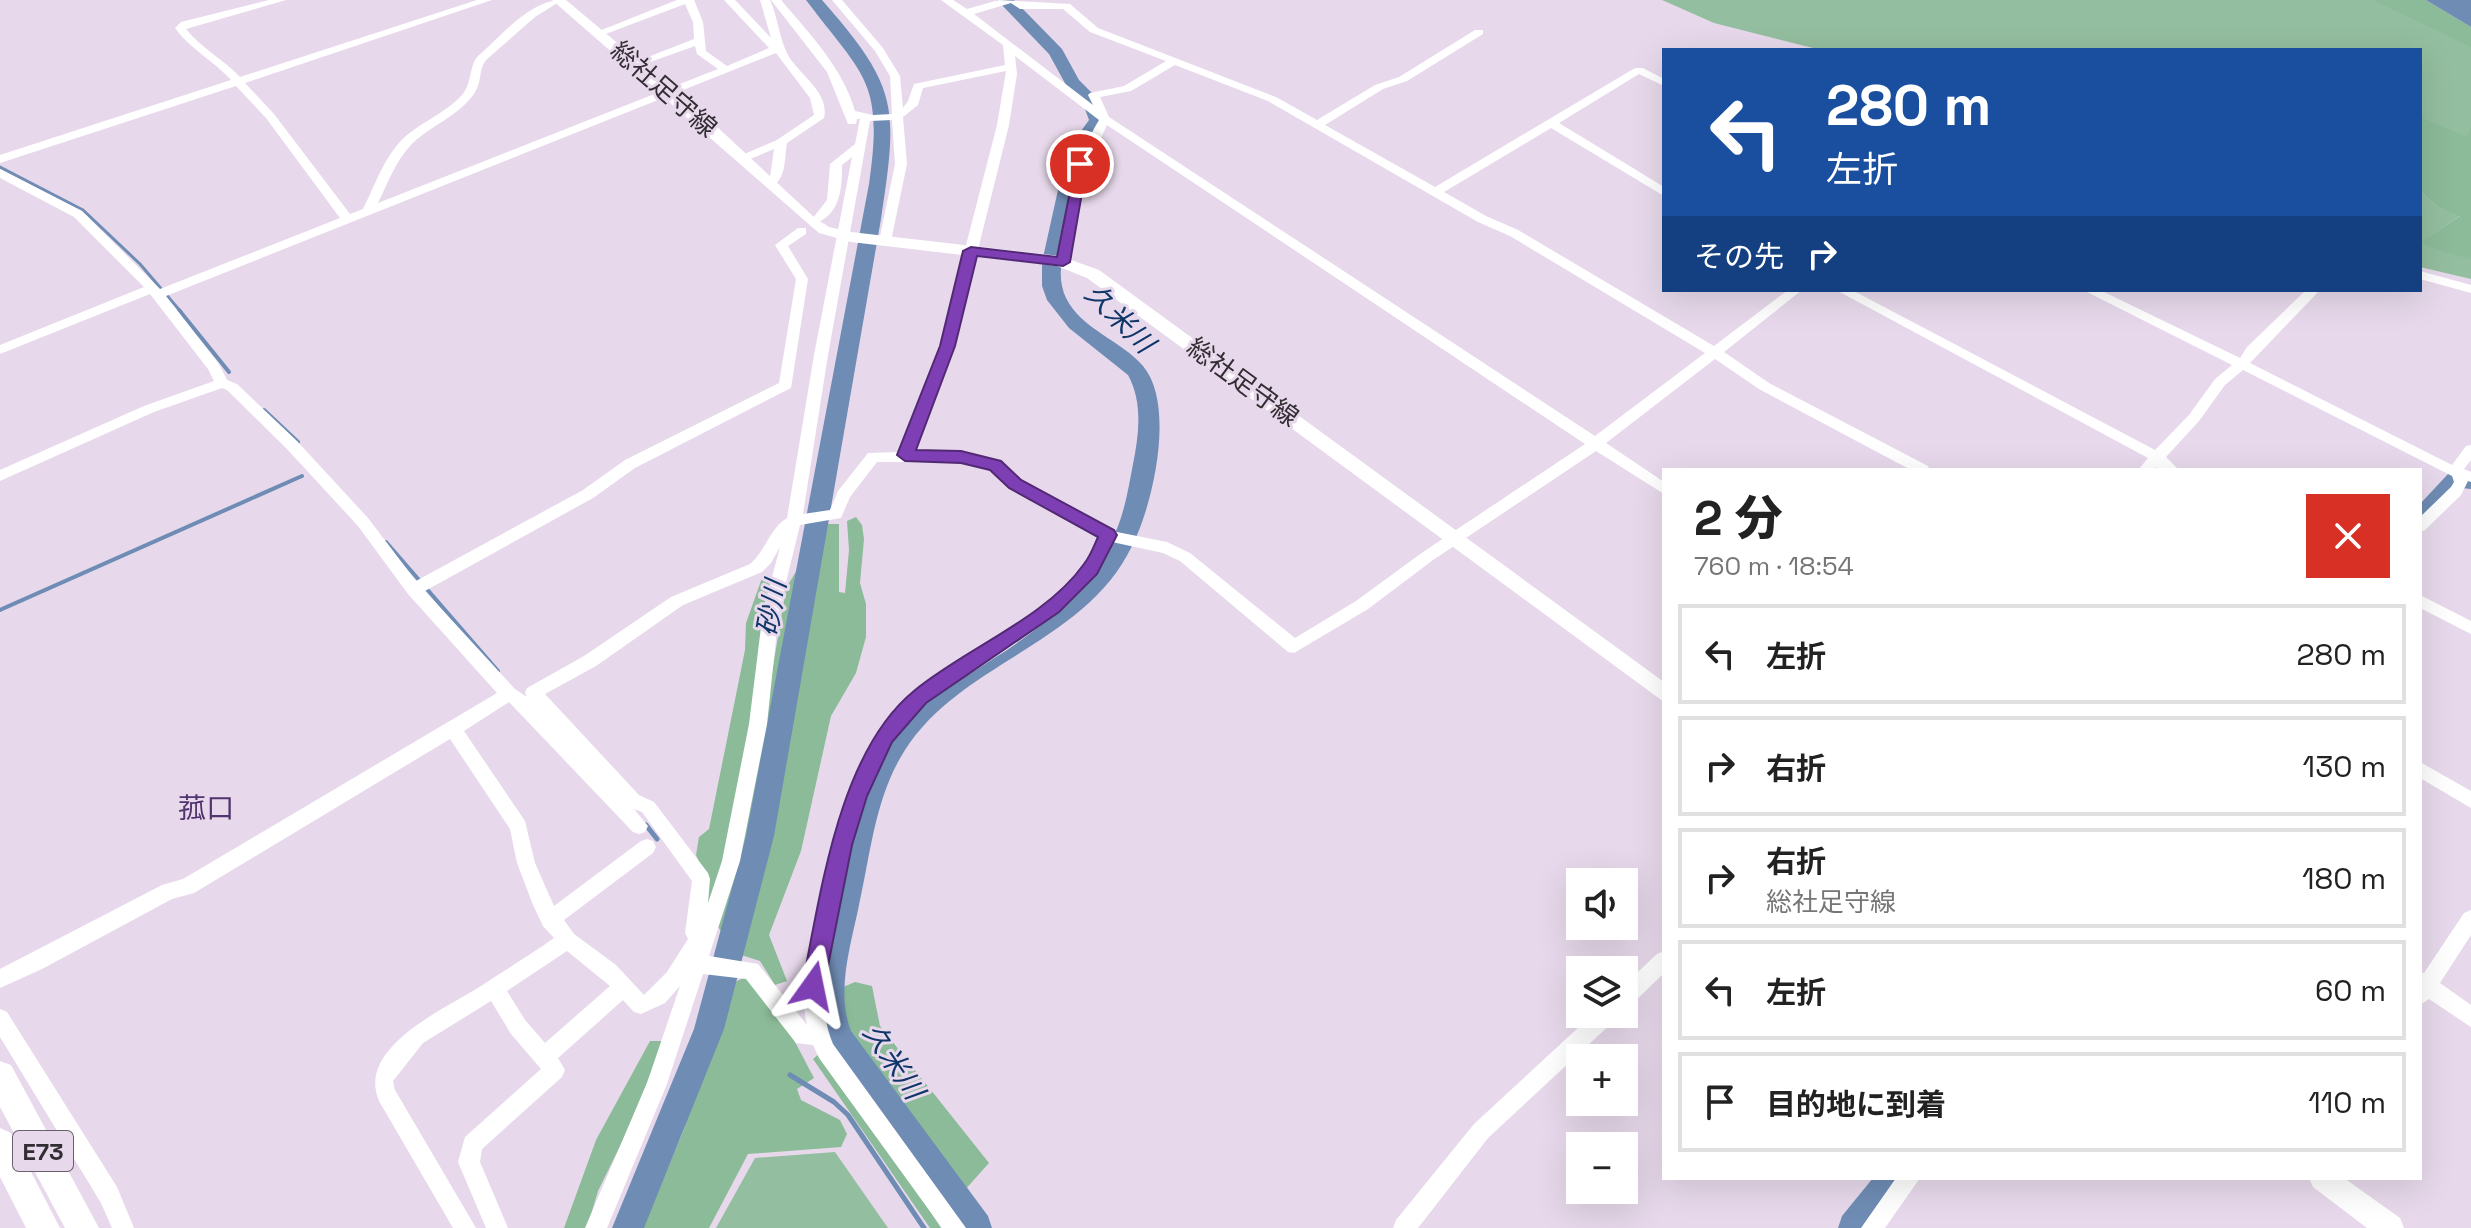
<!DOCTYPE html>
<html lang="ja">
<meta charset="utf-8">
<style>
:root{--surface:#fff;--page:#f6f6f6;--text:#222;--muted:#767676;--line:#e0e0e0}
body{margin:0;font-family:"Space Grotesk","Noto Sans JP",sans-serif;background:var(--page);color:var(--text);height:100vh;display:flex;flex-direction:column;font-size:30px;white-space:nowrap}
*{box-sizing:border-box;margin:0}
p{font-size:26px;color:var(--muted)}
.icon{flex:none;width:44px;height:44px;fill:none;stroke:currentColor;stroke-width:2;stroke-linecap:round;stroke-linejoin:round}
.map{position:relative;flex:1;overflow:hidden}
.side{position:absolute;left:1662px;top:468px;width:760px;height:712px;display:flex;flex-direction:column;background:var(--surface);border-radius:0px;box-shadow:0 8px 32px #0002}
.side>*{flex:none}
.banner{position:absolute;left:1662px;top:48px;width:760px;height:244px;border-radius:0px;box-shadow:0 8px 32px #0002;background:#1a4fa0;color:#fff;overflow:hidden}
.buttons{position:absolute;left:1566px;top:868px;display:grid;gap:16px}
.buttons a{display:grid;place-items:center;width:72px;height:72px;border-radius:0px;background:var(--surface);box-shadow:0 8px 32px #0002;font-size:40px}
.pin{position:absolute;display:grid;place-items:center;width:68px;height:68px;color:#fff;margin:-34px;border:4px solid #fff;border-radius:50%;box-shadow:0 2px 8px #0007}
.me{position:absolute;width:88px;margin:-44px;rotate:12deg;stroke-linejoin:round;filter:drop-shadow(0 0 6px #0008)}
.turn{display:flex;align-items:center;gap:28px;height:168px;padding:0 32px;font-size:36px}
.turn .icon{width:104px;height:104px;stroke-width:2.5}
.turn b{display:block;font-size:56px;line-height:68px}
.then{display:flex;align-items:center;height:76px;padding:0 32px;background:#0003;gap:16px;font-size:30px}
.round{display:grid;place-items:center;flex:none;width:84px;height:84px;border-radius:0px;background:var(--page)}
.summary{display:flex;align-items:center;justify-content:space-between;height:136px;padding:0 32px}
h1{font-size:48px;font-weight:800;line-height:60px}
ul{padding:0;list-style:none}
li{display:flex;align-items:center;gap:24px;height:100px;margin:0 16px 12px;padding:0 16px;border:4px solid var(--line);border-radius:0px}
li div{flex:1}
li b{display:block;font-size:30px}
li em{font-style:normal}
.map>svg:first-child{display:block}
.green{fill:#94bea0}
.forest{fill:#8cbb99}
.water{fill:#6f8cb4}
.lines{fill:none;stroke-linecap:round;stroke-linejoin:round}
.stream-far2{stroke:#6f8cb4;stroke-width:3}
.stream-far1{stroke:#6f8cb4;stroke-width:4}
.stream{stroke:#6f8cb4;stroke-width:5}
.river{fill:#6f8cb4;fill-rule:evenodd}
.minor{fill:#fff;fill-rule:evenodd}
.major{fill:#fff;fill-rule:evenodd}
.highway{fill:#fff;fill-rule:evenodd}
.route{fill:#7f3fb4;stroke:#532975;stroke-width:2}
.labels{text-anchor:middle;dominant-baseline:central;stroke-width:6;stroke-linejoin:round;paint-order:stroke}
.shield{fill:#e7d9eb;stroke:#68606a;stroke-width:2}
.shield-label{font-size:24px;font-weight:bold;fill:#322c33}
.street-label{font-size:26px;fill:#322c33;stroke:#e7d9eb}
.water-label{font-size:28px;font-style:italic;fill:#103669;stroke:#e7d9eb}
.neighbourhood-label{font-size:28px;fill:#51336d;stroke:#e7d9eb}
</style>
<div class="map">
<svg width="2471" height="1228" viewBox="0 0 2471 1228">
<rect width="100%" height="100%" fill="#e7d9eb"/>
<path class="green" d="M1662 0H2379L2471 40V142L2420 136V50H1821L1714 23Z
M2420 191 2439 208 2461 215 2422 242 2471 260V279L2420 267Z
M835 1152 888 1228H716L755 1158Z"/>
<path class="forest" d="M2373 0H2426L2471 27V47Z
M2420 117 2467 137 2471 126V260L2427 246 2421 242 2460 216 2439 208 2420 191Z
M856 517 862 525 864 539 860 583 866 604V637L856 673 831 716 801 851 769 935 787 981 775 985 760 961 738 954 718 927 764 721 786 588 825 524H839V592L845 593 849 550 847 521Z
M762 578H774C757 690 744 804 710 912L704 908V873L696 855 699 837 709 829 745 650 746 623Z
M745 977 794 1040 814 1078 797 1089 801 1100 840 1120 847 1134 841 1147 748 1154 709 1228H643L684 1129 724 998 729 985Z
M855 982 872 986 880 1026 989 1163 963 1192 843 1035 837 1006 841 988Z
M650 1041H664L626 1134 598 1191 587 1228H564L596 1140Z
M820 1053 899 1163 941 1228H930L813 1059Z"/>
<path class="water" d="M2426 0H2471V27Z"/>
<g class="lines">
<path class="stream-far2" d="M0 167 83 210 140 264 181 312"/>
<path class="stream-far1" d="M179 310 229 372
M264 410 298 442
M386 542 498 671
M0 610 302 476"/>
<path class="stream" d="M646 825 657 839
M790 1075 834 1102 848 1115 924 1228"/>
<path class="river" d="M806 0H822C899 88 898 106 881 219L774 836 724 1029 644 1228H612L694 1029 746 836 869 184C884 80 864 77 806 0Z
M997 0H1014L1062 49 1079 80 1098 99 1105 120C1100 131 1091 139 1086 151 1077 173 1077 198 1072 222 1069 237 1062 253 1061 269 1060 279 1062 289 1066 298 1082 330 1121 340 1143 366 1176 405 1153 505 1132 546 1085 644 961 662 905 750 876 795 871 850 860 900 852 942 835 990 851 1031L988 1216 992 1228H956L829 1051C806 997 819 959 832 904 844 846 852 781 889 732 947 653 1058 632 1109 545 1123 522 1128 491 1133 464 1139 435 1143 402 1128 375L1069 328 1047 300 1042 286V262L1064 163 1071 145 1089 120 1082 101 1066 85 1049 54Z
M2456 472 2471 473V489L2461 488 2428 524 2420 526V504L2448 474Z
M1873 1178H1909L1904 1189 1874 1228H1838L1842 1216Z"/>
<path class="minor" d="M269 0H286L186 29C201 48 223 59 240 77L477 0H492L245 83 274 114 350 214 363 209C376 183 385 154 407 135 424 121 448 111 462 95 473 82 468 68 478 56 501 36 530 0 562 0L535 17 486 60C477 72 484 84 470 99 456 116 432 126 416 140 397 157 389 181 378 203L718 69 697 54 695 46 639 66 630 64 694 39 693 22 685 4 603 35 594 33 677 0H694L703 22 706 51 727 66 769 48 724 0H735L771 38 760 0H770C778 17 779 38 788 55 799 75 830 92 824 118L787 143C784 159 787 179 771 187L765 183 770 177 774 149 748 160H740V156L777 140 814 115 810 98 776 53 166 296 219 364 227 380 237 384 297 441 368 518 416 581 583 490 625 460 779 383 796 279 775 245 798 228H806V234L788 246 808 279 791 388 635 468 593 498 425 591 515 689 527 697 525 693 527 688 584 656 671 597 750 564C766 551 769 529 787 518L814 355 852 157 842 165C842 187 841 211 819 222L813 218 827 200 830 164 855 144 860 119H857L856 124H848L827 72 771 0H781C809 33 843 68 855 111L873 115 892 114 890 76 875 51 832 0H842L883 48 900 76 903 108 908 101 914 84 1005 65 1003 45 941 0H953L967 9 999 0 1070 4 1098 28 1276 97 1317 120 1375 85 1399 77 1475 30H1483V34L1407 81 1383 89 1325 125 1435 187 1635 68H1643L1664 79V86L1639 74 1559 123 1664 187V196L1551 128 1444 192 1486 216 1518 230 1714 346 1788 290H1802L1724 352 1769 383 1928 466 1930 470H1911L1759 389 1715 359 1606 443 1664 482V494L1596 451 1433 560 1368 609 1294 653 1288 652 1180 561 1163 553 1112 542C1082 603 1026 638 971 673 948 686 925 700 907 720 862 771 851 842 839 907 830 953 814 999 833 1044L966 1228H942L819 1058 813 1045 796 1043 746 979 703 974 667 1084 607 1228H585L647 1083 680 986 665 1003 641 1014 634 1012 623 1000 558 1058 565 1070 562 1077 482 1149 480 1162 508 1228H486L458 1162 465 1137 541 1069 511 1034 491 1001 423 1043 393 1081 395 1090 476 1228H453L379 1101C356 1047 445 1009 481 986 505 970 530 955 554 938L543 926 533 905 517 863 510 829 450 739 194 893 172 899 42 969 0 988V969L162 885 183 879 497 693 408 594 358 526 287 449 227 390 222 388 154 412 0 481V470L144 406 214 381 208 369 150 294 0 354V345L144 287 74 217 0 178V169L82 211 160 289 340 218 266 118 236 86 0 163V155L231 80C213 60 191 50 175 28L181 22ZM1011 3 1020 9H1063L1090 32 1166 61 1124 86 1090 93 1088 95 1093 105 974 14ZM1015 56 1099 120C1072 164 1067 212 1057 262L1059 265 1063 266 1069 262 1086 171 1107 125 1585 444 1423 552 1356 601 1295 638 1190 553 1167 542 1117 532 1020 480 1000 461 961 452H913L954 346 1009 125 1017 74ZM1175 65 1268 101 1478 222 1510 236 1705 353 1595 436 1109 117 1100 97 1131 91ZM1006 71 997 125 940 346 899 452 868 453 838 491 830 510 803 514 828 355 870 121 892 120 895 164 879 241 885 245 891 241 907 164 903 117 918 105 923 88ZM877 462H961L990 469 1010 488 1100 537C1070 595 1015 628 961 662 940 675 919 687 901 704 851 752 836 828 823 893 814 936 797 982 807 1025L758 964 709 956 740 861 767 724 779 611 800 525 841 518 850 497ZM780 547 763 611 749 724 722 861 708 903 710 879 708 873 654 802 639 795 545 694 596 666 683 605 762 572 771 563ZM509 702 633 832 639 834 645 832 648 826 634 809 642 812 692 881 685 933 688 939 667 972 644 995 616 965 574 934 564 920 653 853 656 847 653 841 647 839 641 841 554 906 535 863 525 821 464 731ZM567 951 610 986 545 1043 525 1020 507 991Z
M2420 271 2471 285V293L2420 279Z
M1836 290H1852L2155 450 2189 415 2215 379 2232 365 2083 290H2100L2240 358 2247 347 2306 290H2320L2250 363 2452 465 2466 446 2471 445V460L2464 469 2471 472V482L2468 481 2461 495 2425 530 2420 532V517L2451 487 2454 482 2452 476 2243 370 2225 385 2199 421 2166 457 2179 470H2161L2156 467 2154 470H2138L2148 458Z
M2420 595 2471 621V634L2420 608Z
M2420 762 2471 791V808L2420 778Z
M2471 910V935L2440 983 2471 1005V1027L2429 999 2420 1005V972L2424 973 2464 913Z
M1664 951V973L1631 1005 1624 1007V985L1657 954Z
M0 1009 7 1012 117 1187 134 1228H112L101 1203 0 1037Z
M1593 1014H1617L1614 1021 1488 1138 1418 1228H1393L1396 1220 1474 1124Z
M1896 1178H1920L1885 1228H1861Z"/>
<path class="major" d="M552 0H566L714 124 815 218 829 227 851 232 1060 256 1099 270 1664 682V702L1087 278 1057 266 851 242 819 233Z
M2309 1178H2344L2400 1218 2404 1228H2367L2313 1187Z"/>
<path class="highway" d="M0 1061 11 1065 99 1228H65L0 1107Z
M0 1128 11 1133 60 1228H26L0 1177Z"/>
</g>
<path class="route" d="M1076 161 1087 164 1070 262 1063 266 977 256 955 346 916 450 961 451 1001 461 1021 480 1114 530 1117 535 1097 574 1059 612 926 703 892 742 867 796 852 845 824 986 821 993 813 997 805 993 802 986C821 894 838 753 914 691 966 648 1045 619 1084 564 1090 557 1094 546 1098 537L1009 488 990 470 961 463 905 461 897 455 940 346 963 251 971 247 1057 257Z"/>
<g class="labels">
<rect class="shield" x="13" y="1131" width="60" height="40" rx="6"/>
<g class="shield-label">
<text x="43" y="1151">E73</text>
</g>
<g class="street-label">
<text transform="translate(664 89) rotate(41)">総社足守線</text>
<text transform="translate(1243 382) rotate(36)">総社足守線</text>
</g>
<g class="water-label">
<text transform="translate(1120 318) rotate(45)">久米川</text>
<text transform="translate(771 608) rotate(-80)">砂川</text>
<text transform="translate(894 1061) rotate(56)">久米川</text>
</g>
<g class="neighbourhood-label">
<text x="206" y="808">菰口</text>
</g>
</g>
</svg>
<div class="buttons">
<a><svg class="icon" aria-label="sound" viewBox="0 0 24 24"><path d="M4 9h4l5-4v14l-5-4H4zM17 9q2 3 0 6"/></svg></a>
<a><svg class="icon" aria-label="layers" viewBox="0 0 24 24"><path d="M12 4l9 5-9 5-9-5zM3 14l9 5 9-5"/></svg></a>
<a>+</a>
<a>−</a>
</div>
<div class="pin" style="left:1080px;top:164px;background:#d93025"><svg class="icon" aria-label="arrive" viewBox="0 0 24 24"><path d="M6 21V4h12l-3 4 3 4H6"/></svg></div>
<svg class="me" style="left:813px;top:986px" viewBox="-20 -20 40 40"><path d="M0-17L14 15 0 8-14 15z" fill="#7f3fb4" stroke="#fff" stroke-width="4"/></svg>
<div class="banner">
<div class="turn"><svg class="icon" aria-label="left" viewBox="0 0 24 24"><path d="M17 20v-9H6M10 6l-5 5 5 5"/></svg><div><b>280 m</b>左折</div></div>
<div class="then">その先<svg class="icon" aria-label="right" viewBox="0 0 24 24"><path d="M7 20v-9h11M14 6l5 5-5 5"/></svg></div>
</div>
<section class="side">
<div class="summary"><div><h1>2 分</h1><p>760 m · 18:54</p></div><a class="round" style="background:#d93025;color:#fff"><svg class="icon" aria-label="close" viewBox="0 0 24 24"><path d="M6 6l12 12M18 6L6 18"/></svg></a></div>
<ul>
<li><svg class="icon" aria-label="left" viewBox="0 0 24 24"><path d="M17 20v-9H6M10 6l-5 5 5 5"/></svg><div><b>左折</b></div><em>280 m</em></li>
<li><svg class="icon" aria-label="right" viewBox="0 0 24 24"><path d="M7 20v-9h11M14 6l5 5-5 5"/></svg><div><b>右折</b></div><em>130 m</em></li>
<li><svg class="icon" aria-label="right" viewBox="0 0 24 24"><path d="M7 20v-9h11M14 6l5 5-5 5"/></svg><div><b>右折</b><p>総社足守線</p></div><em>180 m</em></li>
<li><svg class="icon" aria-label="left" viewBox="0 0 24 24"><path d="M17 20v-9H6M10 6l-5 5 5 5"/></svg><div><b>左折</b></div><em>60 m</em></li>
<li><svg class="icon" aria-label="arrive" viewBox="0 0 24 24"><path d="M6 21V4h12l-3 4 3 4H6"/></svg><div><b>目的地に到着</b></div><em>110 m</em></li>
</ul>
</section>
</div>
